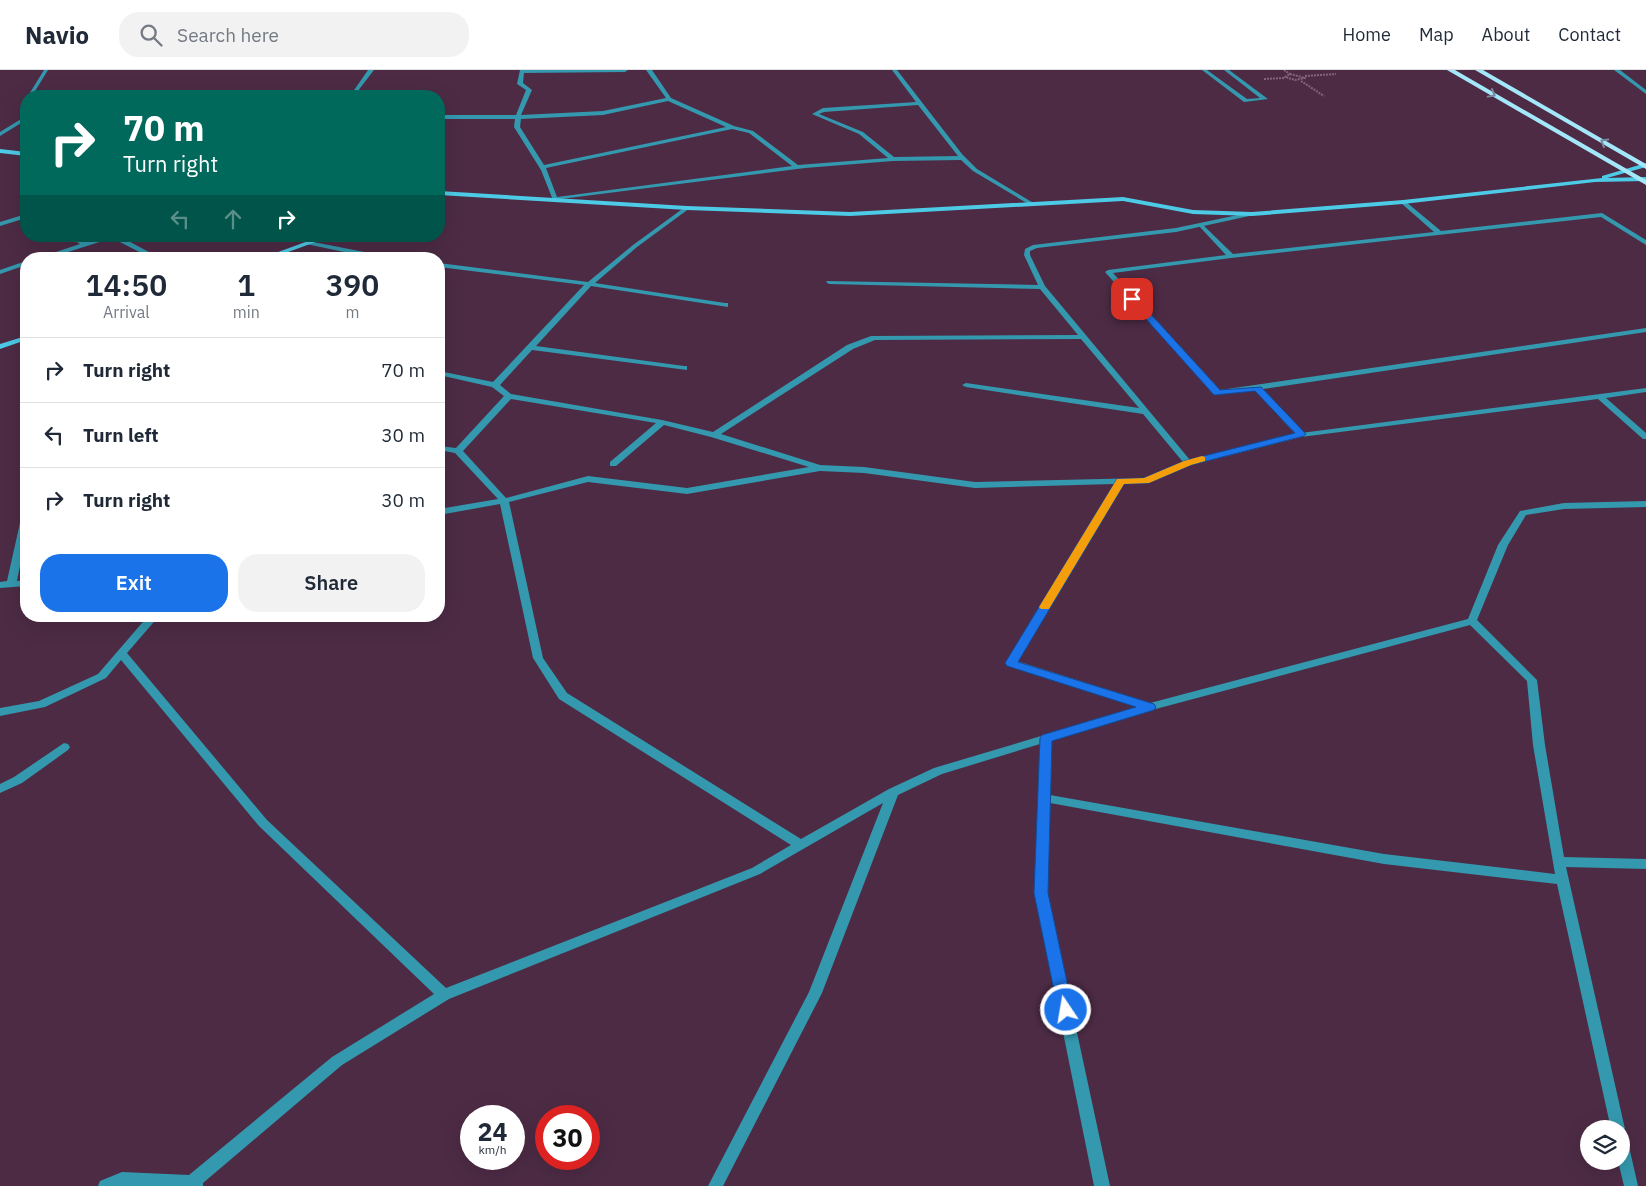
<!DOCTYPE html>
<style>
:root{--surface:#fff;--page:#f2f2f3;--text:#1f2937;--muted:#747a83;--line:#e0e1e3;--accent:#1a73e8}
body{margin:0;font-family:"IBM Plex Sans",sans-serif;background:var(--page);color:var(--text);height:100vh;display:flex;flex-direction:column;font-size:19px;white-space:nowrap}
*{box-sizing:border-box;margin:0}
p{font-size:16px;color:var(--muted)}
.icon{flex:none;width:28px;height:28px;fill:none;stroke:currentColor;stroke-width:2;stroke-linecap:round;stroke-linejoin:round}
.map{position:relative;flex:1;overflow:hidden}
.side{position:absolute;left:20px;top:182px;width:425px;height:370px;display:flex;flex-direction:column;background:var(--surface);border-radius:20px;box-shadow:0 5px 20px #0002}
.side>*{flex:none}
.top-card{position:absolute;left:20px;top:20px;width:425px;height:152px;border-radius:20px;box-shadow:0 5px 20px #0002;background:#00695c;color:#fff;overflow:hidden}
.buttons{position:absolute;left:1580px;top:1050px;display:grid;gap:10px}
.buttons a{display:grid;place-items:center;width:50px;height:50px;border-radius:50%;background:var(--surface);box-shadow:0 5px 20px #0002;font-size:25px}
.speed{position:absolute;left:460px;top:1035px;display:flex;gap:10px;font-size:25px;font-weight:700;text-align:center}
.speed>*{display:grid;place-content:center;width:65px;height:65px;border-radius:50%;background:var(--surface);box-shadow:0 5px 20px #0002;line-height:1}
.speed small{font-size:12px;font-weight:400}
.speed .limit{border:8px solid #d22;background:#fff;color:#111}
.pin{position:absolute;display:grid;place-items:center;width:42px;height:42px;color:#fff;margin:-21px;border-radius:10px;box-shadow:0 2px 8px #0006}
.me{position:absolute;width:55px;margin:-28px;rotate:348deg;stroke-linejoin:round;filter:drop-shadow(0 0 4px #0008)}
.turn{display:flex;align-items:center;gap:18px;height:105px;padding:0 20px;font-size:22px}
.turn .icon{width:65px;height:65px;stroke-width:2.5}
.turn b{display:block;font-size:35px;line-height:42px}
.lanes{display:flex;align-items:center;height:48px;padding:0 20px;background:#0003;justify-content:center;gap:25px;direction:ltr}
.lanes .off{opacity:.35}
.eta{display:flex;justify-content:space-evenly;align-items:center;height:85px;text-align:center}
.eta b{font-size:30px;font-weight:600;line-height:35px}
.cta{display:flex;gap:10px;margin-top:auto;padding:10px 20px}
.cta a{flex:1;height:58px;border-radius:20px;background:var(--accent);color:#fff;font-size:20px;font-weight:600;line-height:58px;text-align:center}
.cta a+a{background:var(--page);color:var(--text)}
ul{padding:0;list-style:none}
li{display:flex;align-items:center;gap:15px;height:65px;padding:0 20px;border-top:1px solid var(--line)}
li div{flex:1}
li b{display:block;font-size:19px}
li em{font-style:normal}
header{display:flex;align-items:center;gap:30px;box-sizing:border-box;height:70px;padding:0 25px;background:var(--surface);border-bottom:1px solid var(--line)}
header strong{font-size:24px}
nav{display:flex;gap:28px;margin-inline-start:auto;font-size:18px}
.search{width:350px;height:45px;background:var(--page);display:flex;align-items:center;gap:12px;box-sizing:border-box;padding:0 18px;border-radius:20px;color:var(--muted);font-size:19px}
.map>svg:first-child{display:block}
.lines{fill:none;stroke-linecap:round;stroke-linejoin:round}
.path{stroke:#82647b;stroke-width:2;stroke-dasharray:2 1;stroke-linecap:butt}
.lane{fill:#3498ae;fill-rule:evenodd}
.street{fill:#3498ae;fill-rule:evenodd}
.secondary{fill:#4ccae6;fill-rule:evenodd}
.primary{fill:#a3e7f9;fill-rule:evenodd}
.oneway{stroke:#78899f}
.route{fill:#1a73e8;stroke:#114b97}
.slow{fill:#f59e0b}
</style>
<header>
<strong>Navio</strong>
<div class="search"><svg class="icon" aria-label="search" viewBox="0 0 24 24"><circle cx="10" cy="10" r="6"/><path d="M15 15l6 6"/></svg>Search here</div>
<nav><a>Home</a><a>Map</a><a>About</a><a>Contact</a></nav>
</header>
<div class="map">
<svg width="1646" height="1116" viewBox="0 0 1646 1116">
<rect width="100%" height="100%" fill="#4d2b45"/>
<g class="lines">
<path class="path" d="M1284 0 1290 4
M1290 4 1305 8 1295 10 1285 7Z
M1305 6 1336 4
M1264 9 1285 8
M1301 11 1324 26"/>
<path class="lane" d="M1401 131H1405L1441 161 1602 143 1646 170V175L1601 147 1231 188 1113 203 1220 320 1646 258V262L1263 319 1304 363 1305 365 1301 367H1298L1255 320 1215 325 1105 202 1108 200 1226 185 1199 156V154L1201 153 1233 184 1434 162 1401 133Z"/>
<path class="street" d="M44 0H48L32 26H28Z
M368 0H374L354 26H350Z
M520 0H628L625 2 524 3 523 13 532 20 521 45 603 41 666 28 646 0H652L671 28 734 56 753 61 798 95 888 88 859 64 812 44 823 38 916 32 892 0H897L962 84 977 99 1035 134 1030 135 973 101 961 90 893 91 805 98 553 130 541 100 514 57 515 49H439V45H516L526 20 517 14ZM668 31 726 57 544 95 520 57 521 49 603 45ZM918 35 958 86 894 87 863 62 819 44 824 42ZM732 59 749 63 792 96 557 127 546 98Z
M1202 0H1207L1247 29 1260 28 1224 0H1229L1268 29 1244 32Z
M1614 0H1620L1646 20V24Z
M26 46V50L0 66V62Z
M685 137 690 138 637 177 595 213 725 233H728V237L591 216 536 276 684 296H687V300L532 280 500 315 511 324 662 350 713 362 847 275 871 266 1078 265 1040 219 829 214 826 212 827 211 1038 215 1024 185 1025 179 1033 175 1176 158 1252 142 1254 143V145L1176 162 1037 178 1030 181V185L1045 216 1190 390 1301 363 1646 318V322L1606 328 1646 363V369H1643L1598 329 1301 367 1191 395 1148 413 1122 414 1017 591 1150 633 1468 549 1498 475 1520 441 1564 433 1646 431V437L1564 439 1526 445 1508 475 1477 550 1537 610 1545 675 1564 787 1646 789V799L1566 797 1625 1059 1623 1064H1621V1059H1611L1557 814 1384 794 1050 733 1047 823 1110 1116H1094L1035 823 1040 674 942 704 898 725 822 923 723 1116H708L809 922 883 733 760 804 449 929 342 995 203 1113V1116H98L100 1111 122 1102 189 1105 332 987 434 924 259 756 121 590 106 608 45 637 0 646V638L39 631 98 604 148 546H159L127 583 267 750 446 918 752 798 791 775 559 629 533 588 500 434 439 445V439L498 429 455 383 439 380V376L456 378 504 326 492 317 439 305V301L493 312 584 215 439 197V193L588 212 633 175ZM1081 269 1139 338 966 313 962 315 966 317 1143 344 1183 392 1144 408 975 412 864 397 820 395 721 364 853 279 875 270ZM511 329 656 353 610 392V396H616L664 355 711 367 809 397 687 418 588 406 506 428 463 381ZM820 401 864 403 975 418 1114 414 1006 593 1007 595 1138 637 934 698 889 719 801 769 567 623 543 588 509 432 588 412 687 424ZM1470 555 1527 611 1533 675 1555 804 1384 784 1050 725 1051 671 1152 640Z
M26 144V148L0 156V152Z
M67 166H76L86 172 104 166H119L162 189H153L112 168 46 189H35L80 174Z
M308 171 390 187 393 189H378L306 174 305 173Z
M26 191V195L0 204V200Z
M26 441V465L17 511 26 510V516L0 518V512L7 511 22 444Z
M64 673 68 674 70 677 68 680 22 713 0 723V714L14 707Z
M1621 1065 1626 1067 1628 1072 1638 1116H1624L1618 1091H1621Z"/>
<path class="secondary" d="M0 79 26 82V86L0 83Z
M1646 93V97L1607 108 1646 107V111L1595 112 1403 134 1252 146 1193 144 1123 131 850 146 687 140 439 125V121L687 136 850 142 1123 127 1193 140 1252 142 1403 130 1602 108V106Z
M322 166H332L269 189H259Z
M26 266V270L0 279V274Z"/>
<path class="primary" d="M1447 0H1455L1646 110V115Z
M1475 0H1483L1646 94V99Z"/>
</g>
<defs><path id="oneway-chevron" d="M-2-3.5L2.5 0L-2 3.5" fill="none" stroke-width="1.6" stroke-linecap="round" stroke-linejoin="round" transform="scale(1.25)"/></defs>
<g class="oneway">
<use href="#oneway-chevron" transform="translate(1492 24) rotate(29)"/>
<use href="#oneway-chevron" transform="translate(1604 72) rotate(-150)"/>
</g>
<path class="route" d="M1132 226 1135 227 1220 320 1261 317 1306 364 1304 366 1191 395 1149 413 1124 414 1018 592 1154 634 1156 637 1154 640 1052 671 1048 823 1073 940 1071 945 1066 947 1060 945 1058 940 1034 823 1040 668 1042 665 1136 637 1007 596 1005 593 1117 409 1144 408 1184 391 1295 363 1255 321 1214 325 1130 231 1128 229Z"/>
<path class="slow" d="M1202 386 1205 387V391L1191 395 1149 413 1124 414 1049 539H1041L1039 537 1117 409 1144 408 1184 391Z"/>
</svg>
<div class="buttons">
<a><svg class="icon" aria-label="layers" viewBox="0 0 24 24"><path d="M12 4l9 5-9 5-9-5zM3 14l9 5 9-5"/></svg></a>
</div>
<div class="speed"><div>24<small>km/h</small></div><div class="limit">30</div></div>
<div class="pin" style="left:1132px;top:229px;background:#d93025"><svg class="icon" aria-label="arrive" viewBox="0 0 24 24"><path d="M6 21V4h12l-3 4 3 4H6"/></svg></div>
<svg class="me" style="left:1066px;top:940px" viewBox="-20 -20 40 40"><circle r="17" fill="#1a73e8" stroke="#fff" stroke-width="3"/><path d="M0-11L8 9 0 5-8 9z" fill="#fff"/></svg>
<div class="top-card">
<div class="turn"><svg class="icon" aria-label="right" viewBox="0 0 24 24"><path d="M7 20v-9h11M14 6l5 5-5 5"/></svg><div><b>70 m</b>Turn right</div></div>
<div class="lanes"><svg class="icon off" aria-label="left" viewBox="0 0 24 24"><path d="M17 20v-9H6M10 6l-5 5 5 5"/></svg><svg class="icon off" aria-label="ahead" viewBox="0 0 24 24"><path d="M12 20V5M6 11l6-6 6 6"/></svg><svg class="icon" aria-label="right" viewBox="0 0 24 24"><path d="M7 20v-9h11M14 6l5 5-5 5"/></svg></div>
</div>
<section class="side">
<div class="eta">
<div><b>14:50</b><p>Arrival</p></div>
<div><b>1</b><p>min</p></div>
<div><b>390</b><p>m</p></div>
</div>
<ul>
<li><svg class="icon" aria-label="right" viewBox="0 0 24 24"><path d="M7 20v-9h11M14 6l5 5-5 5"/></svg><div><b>Turn right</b></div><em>70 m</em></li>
<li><svg class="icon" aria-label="left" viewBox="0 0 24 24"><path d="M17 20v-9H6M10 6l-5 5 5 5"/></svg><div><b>Turn left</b></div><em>30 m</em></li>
<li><svg class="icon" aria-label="right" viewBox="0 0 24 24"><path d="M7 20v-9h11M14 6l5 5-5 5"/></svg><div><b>Turn right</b></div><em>30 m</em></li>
</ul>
<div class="cta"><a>Exit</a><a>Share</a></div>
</section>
</div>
